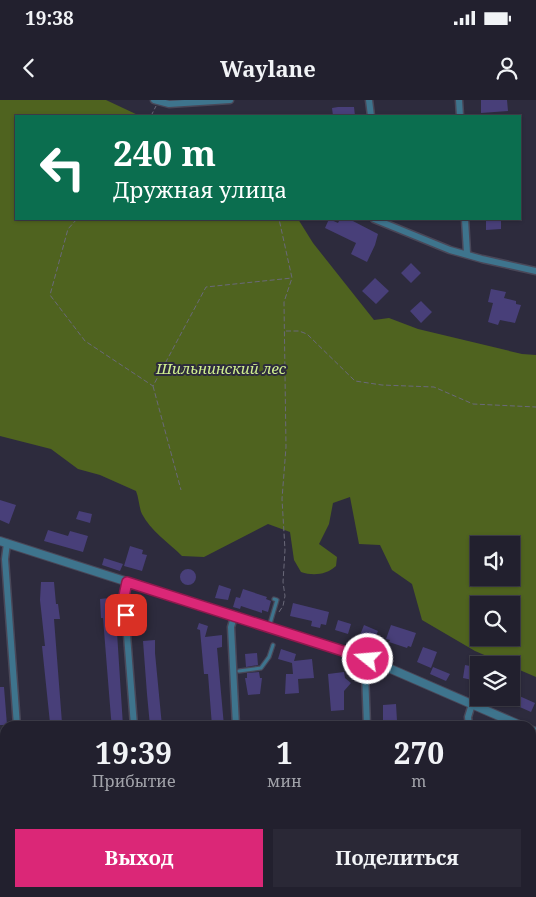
<!DOCTYPE html>
<html lang="ru">
<meta charset="utf-8">
<style>
:root{--surface:#22202e;--page:#2a2836;--text:#f1f3f6;--muted:#a2a3aa;--line:#3f3e4a;--accent:#db2777}
body{margin:0;font-family:"Noto Serif",serif;background:var(--page);color:var(--text);height:100vh;display:flex;flex-direction:column;font-size:19px;white-space:nowrap}
*{box-sizing:border-box;margin:0}
p{font-size:16px;color:var(--muted)}
.icon{flex:none;width:28px;height:28px;fill:none;stroke:currentColor;stroke-width:2;stroke-linecap:round;stroke-linejoin:round}
.map{position:relative;flex:1;overflow:hidden}
.panel{position:absolute;left:0px;top:621px;width:536px;height:176px;display:flex;flex-direction:column;background:var(--surface);border-radius:15px 15px 0 0;box-shadow:0 1px 4px #0004,0 0 0 1px var(--line)}
.panel>*{flex:none}
.hud{position:absolute;left:15px;top:15px;width:506px;height:105px;border-radius:0px;box-shadow:0 1px 4px #0004,0 0 0 1px var(--line);background:#0b6e4f;color:#fff;overflow:hidden}
.buttons{position:absolute;left:470px;top:436px;display:grid;gap:10px}
.buttons a{display:grid;place-items:center;width:50px;height:50px;border-radius:0px;background:var(--surface);box-shadow:0 1px 4px #0004,0 0 0 1px var(--line);font-size:25px}
.pin{position:absolute;display:grid;place-items:center;width:42px;height:42px;color:#fff;margin:-21px;border-radius:10px;box-shadow:0 2px 8px #0006}
.me{position:absolute;width:55px;margin:-28px;rotate:287deg;stroke-linejoin:round;filter:drop-shadow(0 0 4px #0008)}
.turn{display:flex;align-items:center;gap:18px;height:105px;padding:0 15px;font-size:22px}
.turn .icon{width:65px;height:65px;stroke-width:2.5}
.turn b{display:block;font-size:35px;line-height:42px}
.eta{display:flex;justify-content:space-evenly;align-items:center;height:85px;text-align:center}
.eta b{font-size:30px;font-weight:700;line-height:35px}
.action{display:flex;gap:10px;margin-top:auto;padding:10px 15px}
.action a{flex:1;height:58px;border-radius:0px;background:var(--accent);color:#fff;font-size:20px;font-weight:700;line-height:58px;text-align:center}
.action a+a{background:var(--page);color:var(--text)}
.status{display:flex;justify-content:space-between;align-items:center;height:35px;padding:0 25px;background:var(--surface);direction:ltr}
.status svg{height:14px;fill:currentColor}
header{display:flex;justify-content:space-between;align-items:center;height:65px;padding:0 15px;background:var(--surface);font-size:22px;font-weight:700}
.map>svg:first-child{display:block}
.forest{fill:#4f631f;fill-rule:evenodd}
.building{fill:#483f79}
.lines{fill:none;stroke-linecap:round;stroke-linejoin:round}
.service-casing{stroke:#494758;stroke-width:5.5}
.minor-casing{stroke:#494758;stroke-width:9}
.tertiary-casing{stroke:#494758;stroke-width:10}
.path{stroke:#6a6979;stroke-width:1;stroke-dasharray:5 2.5;stroke-linecap:butt}
.service{stroke:#3e748d;stroke-width:3}
.minor{stroke:#3e748d;stroke-width:6}
.tertiary{stroke:#3e748d;stroke-width:8}
.route-casing{stroke:#8e194d;stroke-width:12}
.route{stroke:#db2777;stroke-width:9}
.labels{text-anchor:middle;dominant-baseline:central;stroke-width:4;stroke-linejoin:round;paint-order:stroke}
.park-label{font-size:15px;font-style:italic;fill:#d0ef90;stroke:#2d2b3d}
</style>
<div class="status"><b>19:38</b><svg viewBox="0 0 49 12"><path d="M0 12V9h3v3zM5 12V6h3v6zM10 12V3h3v9zM15 12V0h3v12zM26 1h20v11H26zM47 4h2v5h-2z"/></svg></div>
<header><svg class="icon" aria-label="back" viewBox="0 0 24 24"><path d="M15 5l-7 7 7 7"/></svg>Waylane<svg class="icon" aria-label="person" viewBox="0 0 24 24"><circle cx="12" cy="8" r="4"/><path d="M4 21q1-7 8-7t8 7"/></svg></header>
<div class="map">
<svg width="536" height="797" viewBox="0 0 536 797">
<rect width="100%" height="100%" fill="#2d2b3d"/>
<path class="forest" d="M0 0H106L140 16H16V119H298L313 143 374 220 389 218 418 229 522 254 536 255V577L475 551 422 520 412 484 392 470 380 445 359 444 350 397 333 403 329 424 319 444 337 457 336 466C326 475 313 476 301 472L294 460 290 432 268 424 204 457 182 456C169 443 150 430 142 414 139 408 139 398 136 391L100 375 78 369 51 349 0 336ZM479 445H511V478H479ZM479 505H511V538H479Z"/>
<path class="building" d="M481 0H507L508 11 481 13Z
M338 7H354L355 16H333L332 8Z
M329 119 338 123 340 119H349L378 134 375 145 367 162 351 154 356 143 325 128Z
M486 119H501V129L486 130Z
M411 163 421 173 411 183 401 173Z
M375 178 389 191 376 204 362 191Z
M491 189 506 192 504 198 516 201V204L521 205 515 223 500 220 498 225 488 222 493 203 488 202Z
M421 201 432 212 421 223 410 211Z
M0 400 16 405 9 424 0 420Z
M79 411 92 414 90 423 76 419Z
M48 430 68 436 70 431 88 436 83 452 44 441Z
M130 446 143 450 142 454 147 455 142 471 124 466Z
M104 458 123 464 120 471 102 465Z
M180 477a8 8 0 1 1 16 0a8 8 0 1 1-16 0Z
M41 482H54L56 504H58L60 519H54L62 623H50L42 546H45L40 500Z
M219 485 231 489 228 500 215 498Z
M243 489 267 497 266 499 271 501 268 512 262 510V513L241 506 240 509 233 507 236 497 240 498Z
M109 498V502L115 501 123 626H112L111 618 103 518H101L100 499Z
M293 503 329 512 326 525 321 524 320 528 311 526 312 521 290 516Z
M338 520 351 524 348 534 335 530Z
M199 523 208 526 205 537 222 535V547L217 548 224 626H212L208 574H204L200 530 197 529Z
M364 525 378 531 372 545 358 540Z
M391 525 416 533 411 547 408 546 407 548 389 542 390 540 386 539Z
M155 540V553L162 626H150L147 594 143 541Z
M423 547 437 552 431 568 417 562Z
M281 549 296 554 294 561 312 559 314 578 298 579 299 593 285 594 286 574H293L292 563 278 559Z
M257 553 258 565 246 567 245 554Z
M465 565 475 567 472 580 463 578Z
M433 567 450 574 446 581 430 574Z
M259 572 260 578H262L260 594 248 595 245 578H247V573Z
M344 572 345 578 351 583 344 591V610L331 611 328 574Z
M0 587H4L7 625H0Z
M517 595 535 603 531 612 513 604Z
M396 604 397 621H383V605Z"/>
<g class="lines">
<defs>
<path id="service" d="M269 527 277 500 274 499
M239 571 261 568 269 557 273 545
M300 792 309 797
M327 797 329 792"/>
<path id="minor" d="M154 0 169 4 230 0
M369 0 371 16
M459 0 460 16
M374 119 450 150 482 159 536 171
M465 119 467 153
M7 443 5 459 17 626
M127 482 124 496 134 626
M234 517 231 527 236 626
M367 626 365 572 368 559
M469 626 468 617 472 604
M377 792V797
M473 792V797
M206 797V792"/>
<path id="tertiary" d="M0 441 368 559 522 626
M531 630 536 632"/>
</defs>
<use href="#service" class="service-casing"/>
<use href="#minor" class="minor-casing"/>
<use href="#tertiary" class="tertiary-casing"/>
<path class="path" d="M151 16 156 6
M77 119 68 129 50 195 85 241 153 286 206 187 292 178
M286 231H299L307 234 355 281 382 285 434 287 473 304 536 307
M153 286 181 390
M279 512 283 506 285 496 283 482 285 450 282 399 286 347 284 202 292 178 279 119
M485 626 488 620
M42 792 43 797"/>
<use href="#service" class="service"/>
<use href="#minor" class="minor"/>
<use href="#tertiary" class="tertiary"/>
</g>
<g class="lines">
<defs>
<path id="route" d="M126 515 124 496 127 482 368 559"/>
</defs>
<use href="#route" class="route-casing"/>
<use href="#route" class="route"/>
</g>
<g class="labels">
<g class="park-label">
<text x="221" y="268">Шильнинский лес</text>
</g>
</g>
</svg>
<div class="buttons">
<a><svg class="icon" aria-label="sound" viewBox="0 0 24 24"><path d="M4 9h4l5-4v14l-5-4H4zM17 9q2 3 0 6"/></svg></a>
<a><svg class="icon" aria-label="search" viewBox="0 0 24 24"><circle cx="10" cy="10" r="6"/><path d="M15 15l6 6"/></svg></a>
<a><svg class="icon" aria-label="layers" viewBox="0 0 24 24"><path d="M12 4l9 5-9 5-9-5zM3 14l9 5 9-5"/></svg></a>
</div>
<div class="pin" style="left:126px;top:515px;background:#d93025"><svg class="icon" aria-label="arrive" viewBox="0 0 24 24"><path d="M6 21V4h12l-3 4 3 4H6"/></svg></div>
<svg class="me" style="left:368px;top:559px" viewBox="-20 -20 40 40"><circle r="17" fill="#db2777" stroke="#fff" stroke-width="3"/><path d="M0-11L8 9 0 5-8 9z" fill="#fff"/></svg>
<div class="hud">
<div class="turn"><svg class="icon" aria-label="left" viewBox="0 0 24 24"><path d="M17 20v-9H6M10 6l-5 5 5 5"/></svg><div><b>240 m</b>Дружная улица</div></div>
</div>
<section class="panel">
<div class="eta">
<div><b>19:39</b><p>Прибытие</p></div>
<div><b>1</b><p>мин</p></div>
<div><b>270</b><p>m</p></div>
</div>
<div class="action"><a>Выход</a><a>Поделиться</a></div>
</section>
</div>
